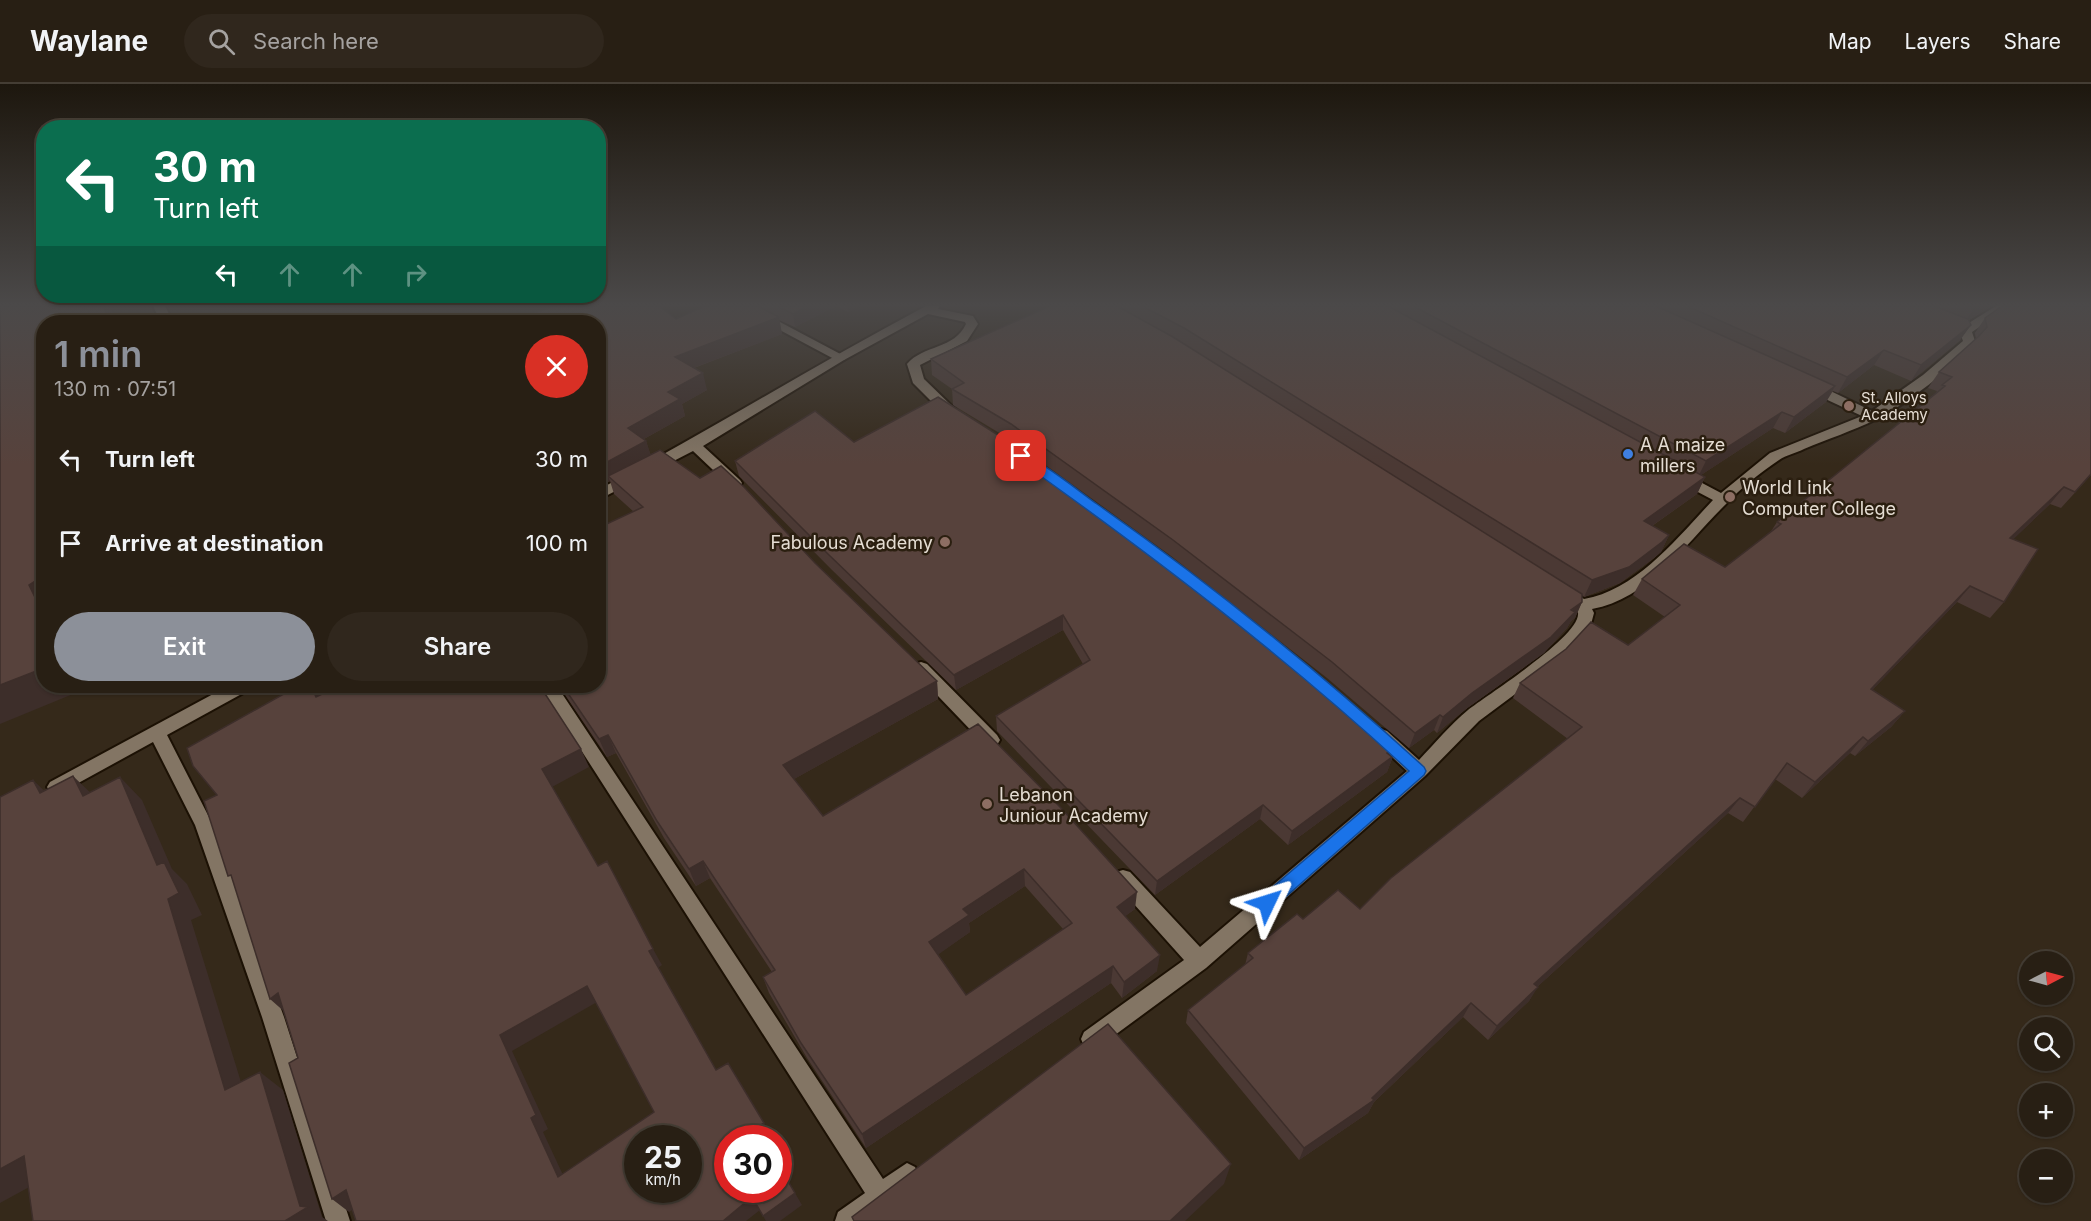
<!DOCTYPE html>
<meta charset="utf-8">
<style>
:root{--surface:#281f14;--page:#30271d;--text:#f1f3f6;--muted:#a5a2a0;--line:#443d34;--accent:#8c9099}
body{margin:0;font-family:Inter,sans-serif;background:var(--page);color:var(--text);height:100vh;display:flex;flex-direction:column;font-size:22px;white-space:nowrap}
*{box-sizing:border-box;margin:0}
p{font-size:20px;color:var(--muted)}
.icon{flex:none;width:33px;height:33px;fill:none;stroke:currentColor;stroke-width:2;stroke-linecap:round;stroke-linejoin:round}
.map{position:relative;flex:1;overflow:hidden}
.side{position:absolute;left:36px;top:231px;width:570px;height:378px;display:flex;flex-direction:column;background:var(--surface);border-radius:24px;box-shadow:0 2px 4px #0004,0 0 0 2px var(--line)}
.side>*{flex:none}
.top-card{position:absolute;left:36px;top:36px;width:570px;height:183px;border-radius:24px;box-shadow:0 2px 4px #0004,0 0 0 2px var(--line);background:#0b6e4f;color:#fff;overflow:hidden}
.needle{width:39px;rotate:84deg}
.controls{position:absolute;left:2019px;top:867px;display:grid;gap:12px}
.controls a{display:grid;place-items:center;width:54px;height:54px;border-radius:50%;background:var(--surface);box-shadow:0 2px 4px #0004,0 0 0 2px var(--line);font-size:30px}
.speed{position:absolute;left:624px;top:1041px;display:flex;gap:12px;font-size:30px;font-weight:700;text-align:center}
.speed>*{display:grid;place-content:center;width:78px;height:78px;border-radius:50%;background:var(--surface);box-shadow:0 2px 4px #0004,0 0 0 2px var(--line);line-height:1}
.speed small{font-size:15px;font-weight:400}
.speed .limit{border:9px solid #d22;background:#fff;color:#111}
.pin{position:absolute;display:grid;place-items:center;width:51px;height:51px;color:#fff;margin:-26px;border-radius:12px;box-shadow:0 3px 9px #0006}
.me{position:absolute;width:66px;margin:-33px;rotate:49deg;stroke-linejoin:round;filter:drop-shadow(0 0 4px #0008)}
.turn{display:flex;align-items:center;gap:21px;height:126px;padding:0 18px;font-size:27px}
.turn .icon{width:78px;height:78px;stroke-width:2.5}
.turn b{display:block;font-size:42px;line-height:51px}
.lanes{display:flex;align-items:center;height:57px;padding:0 18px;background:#0003;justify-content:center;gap:30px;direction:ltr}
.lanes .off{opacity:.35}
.round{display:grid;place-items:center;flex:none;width:63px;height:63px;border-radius:32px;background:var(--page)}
.overview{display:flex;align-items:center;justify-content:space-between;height:102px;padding:0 18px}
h1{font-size:36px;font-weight:600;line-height:45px;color:var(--accent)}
.button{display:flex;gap:12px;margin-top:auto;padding:12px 18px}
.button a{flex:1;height:69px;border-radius:36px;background:var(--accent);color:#fff;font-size:24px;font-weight:600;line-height:69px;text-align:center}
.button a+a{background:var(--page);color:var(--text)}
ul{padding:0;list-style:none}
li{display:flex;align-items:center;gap:18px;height:84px;padding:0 18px}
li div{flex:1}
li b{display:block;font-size:22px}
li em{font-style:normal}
header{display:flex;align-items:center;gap:36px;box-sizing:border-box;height:84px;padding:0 30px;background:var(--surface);border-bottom:2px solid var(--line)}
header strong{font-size:28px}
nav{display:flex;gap:33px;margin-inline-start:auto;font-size:21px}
.search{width:420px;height:54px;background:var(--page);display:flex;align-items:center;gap:15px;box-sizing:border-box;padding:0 21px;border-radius:33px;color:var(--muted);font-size:22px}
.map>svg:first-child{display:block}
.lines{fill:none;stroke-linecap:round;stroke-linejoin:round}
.service-casing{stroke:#1c1104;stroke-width:4}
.minor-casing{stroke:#1c1104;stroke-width:4}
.service{fill:#837564;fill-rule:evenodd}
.minor{fill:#837564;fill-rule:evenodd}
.wall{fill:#4b3934;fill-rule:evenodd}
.shaded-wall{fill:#3d2e2a}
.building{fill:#57423c;stroke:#3d2e2a;stroke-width:1.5;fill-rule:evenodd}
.route{fill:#1a73e8;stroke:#114b97;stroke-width:1.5}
.education-dot{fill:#8d6e63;stroke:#2b1f10;stroke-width:2}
.shop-dot{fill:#3f7fe0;stroke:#2b1f10;stroke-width:2}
.labels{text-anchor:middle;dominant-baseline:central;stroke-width:5;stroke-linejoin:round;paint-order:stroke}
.far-poi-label{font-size:15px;fill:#e5ddd3;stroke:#2b1f10;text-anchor:start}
.poi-label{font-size:18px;fill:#e5ddd3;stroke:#2b1f10;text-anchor:start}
</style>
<header>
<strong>Waylane</strong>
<div class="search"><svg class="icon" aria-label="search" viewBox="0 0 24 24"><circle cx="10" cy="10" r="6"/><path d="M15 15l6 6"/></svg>Search here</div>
<nav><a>Map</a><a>Layers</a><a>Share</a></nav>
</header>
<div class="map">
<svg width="2091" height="1137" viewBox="0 0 2091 1137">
<rect width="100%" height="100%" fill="#35291a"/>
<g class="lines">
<defs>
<path id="service" d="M735 222H750L846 273 844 276H836Z"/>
<path id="minor" d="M153 222H165L173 238H161Z
M926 222H940L938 225 973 232 978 240 967 257 920 281 924 295 956 326 958 329 956 332H946L913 299 907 280C923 261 955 265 966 240L965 238 928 230 844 276 703 362 740 396 742 399 740 402H730L693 367 598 416V406C709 347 815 281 926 222Z
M1898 222H1914L1964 242 1996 222H2010L1972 248 1975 257C1959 280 1901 324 1875 336 1852 347 1828 355 1804 365 1796 369 1786 371 1779 376 1761 388 1741 404 1726 420 1687 458 1649 515 1592 525L1594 529 1590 544 1557 579 1479 637 1425 692 1206 884 1100 962 1092 965 1084 962 1081 955 1084 948 1184 876 1116 800 1113 794 1116 788 1123 786 1130 788 1200 863 1407 687 1375 657 1372 652 1375 647 1381 645 1387 647 1419 676C1435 659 1450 641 1468 626 1487 611 1581 552 1578 529 1577 520 1559 516 1554 508L1556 504H1568L1584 515C1637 506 1678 453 1713 416L1677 397 1675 394 1677 391H1687L1721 409 1770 369 1862 332 1806 306 1805 303 1806 300H1816L1872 327 1923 291 1963 257 1960 249Z
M921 578 927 580 997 651 1000 656 997 661 991 663 985 661 915 588 913 584 915 580Z
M228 602H249L247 607 167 651 213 741 284 933 350 1137H326L262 933 195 741 153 658 62 708 56 710 50 708 47 703 50 698Z
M540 602H557L883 1095 907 1079 915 1083 919 1091 915 1099 867 1137H835L838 1128 865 1109Z"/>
</defs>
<use href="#service" class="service-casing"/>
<use href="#minor" class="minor-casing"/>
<use href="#service" class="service"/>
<use href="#minor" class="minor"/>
</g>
<path class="wall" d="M705 222H859L848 228 836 222 795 243 779 236 782 250 694 284 707 306 682 320 685 332 644 355 646 357 650 370 815 479 937 597 938 615 794 695 823 732 978 640 1135 825 1125 832 1157 887 1122 914 1111 899 866 1064 807 974 769 909 763 893 772 888 710 794 696 802 664 754 616 669 607 673 559 602H598L634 428 614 410 610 397 603 401 598 396V238L676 235ZM1025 802 1063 845 966 911 938 870 970 848 969 839Z
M1050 222H1992L1969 236 1971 241 1960 256 1911 297 1874 281 1838 309 1833 307 1826 318 1785 349 1773 344 1701 391 1705 393 1697 410 1652 442 1669 451 1661 468 1654 474 1620 499 1584 513 1582 511V518L1575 534 1571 537 1567 544 1544 569 1466 625 1437 649 1434 646 1409 664 1327 594 1171 472 1011 356 953 321 952 305 932 291 931 275Z
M2091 222V391L2061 424 2050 420 2013 455 2004 518 1990 534 1957 518 1872 606 1905 627 1891 643 1855 672 1850 669 1802 714 1775 695 1743 738 1728 729 1537 903 1529 917 1488 956 1463 933 1374 1018 1368 1029 1299 1076 1186 939 1188 926 1245 881 1248 869 1303 835 1360 825 1568 655 1513 614 1520 599 1628 561 1665 533 1633 511 1642 495 1725 483 1770 449 1777 438 1936 309 1937 307 1928 304 1939 288 1976 255 1975 249 1985 234Z
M854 358 1397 662 1387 688 1288 761 1260 735 1155 811 997 647 996 632 1083 580 1063 546 956 606 832 486 739 392 735 377Z"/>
<path class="shaded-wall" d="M103 222H109L117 238H111Z
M808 222H836L795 243 793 230Z
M848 222H859L848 228Z
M1978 222H1992L1964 239 1974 224Z
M779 233 782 250 680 289 675 273Z
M1971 241 1960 256 1911 297 1921 281Z
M1884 266 1874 281 1838 309 1847 293Z
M703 289 707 306 682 320 685 332 633 361 628 344 668 308Z
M1835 302 1826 318 1785 349 1794 333Z
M1782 328 1773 344 1698 393 1706 377Z
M646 357 652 374 608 392 610 397 603 401 598 387V383Z
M1705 393 1697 410 1636 453 1644 437Z
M2064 403 2050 420 1997 471 2010 454Z
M1669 451 1661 468 1654 474 1620 499 1584 513 1592 496Z
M40 494 44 497V532L29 501Z
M1970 502 1957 518 1858 621 1871 605Z
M1582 518 1575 534 1571 537 1567 544 1544 569 1466 625 1437 649 1443 633Z
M1063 531V546L956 606 954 591Z
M44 584V602H89L90 603 0 640V601Z
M937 597 938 615 787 699 783 681Z
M169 602H191L175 609Z
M311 602H312L321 614 316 613Z
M1905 627 1891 643 1855 672 1868 657Z
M1440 631 1434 646 1409 664 1415 649Z
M608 651 616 669 607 673 599 655Z
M1863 653 1850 669 1802 714 1815 698Z
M1397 662 1387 688 1288 761 1292 747Z
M581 665 589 683 552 703 542 685Z
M73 692 96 714 83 712Z
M120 693 142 716 172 785 187 800 202 831 191 836 249 1024 225 1006 157 781Z
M33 696 57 719 40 709Z
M1740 714 1728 729 1525 914 1534 900Z
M1263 721 1260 735 1155 811 1157 797Z
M703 777 710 794 696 802 689 785Z
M1024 785 1025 802 969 839 970 848 932 875 929 858 963 825Z
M1137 808 1135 825 1115 840 1117 823Z
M653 865 662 881 658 884 649 867Z
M1160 871 1157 887 1122 914 1124 898Z
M1113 882 1111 899 866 1064 862 1050Z
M587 902 597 918 512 967 548 1045 543 1048 570 1106 558 1093 531 1034 500 951Z
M1538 903 1529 917 1488 956 1497 942Z
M278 909 287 930 270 915Z
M1471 919 1463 933 1374 1018 1368 1029 1299 1076 1304 1064 1372 1014Z
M260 988 283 1006 322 1133 328 1137H285L300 1122Z
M764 1039 771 1053 768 1054H763L757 1043Z
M24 1072 55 1089 0 1119V1085Z
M1231 1080 1224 1100 1185 1137H1170Z
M346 1106 363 1119 349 1128 332 1115Z
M795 1109 802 1121 780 1137H766L763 1132Z
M752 1113 760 1126 746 1137H723Z"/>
<path class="building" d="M0 222H103L111 238H44V497L40 494 29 501 44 532V584L0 601Z
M554 222H659L676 235 705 222H757L779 233 675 273 703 289 668 308 680 315 628 344 646 357 598 383V238H510Z
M777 222H808L793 230Z
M1050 222H1117L1173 253 1582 510V518L1571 526 1575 528 1551 553 1472 609 1443 633 1440 631 1415 649 1332 578 1173 456 1011 340 952 305 964 299 931 275Z
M1142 222H1388L1705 393 1644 437 1669 451 1662 458 1629 483 1592 496 1184 244Z
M1413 222H1656L1835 302 1794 333 1782 328 1706 377Z
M1687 222H1934L1968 235 1971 241 1921 281 1884 266 1847 293Z
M1968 222H1978L1974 224Z
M2002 222H2091V390L2075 408 2064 403 2010 454 2038 465 2004 518 1970 502 1871 605 1905 627 1868 657 1863 653 1815 698 1787 679 1755 723 1740 714 1534 900 1538 903 1497 942 1471 919 1372 1014 1374 1016 1304 1064 1188 926 1253 874 1248 869 1297 830 1303 835 1338 806 1360 825 1391 794 1582 643 1520 599 1566 565 1591 538 1628 561 1680 521 1642 495 1684 460 1725 483 1781 440 1777 438 1945 302 1942 301 1952 293 1939 288 1979 252 1987 243 1985 234Z
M938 313 998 351 1160 468 1316 592 1397 662 1387 669 1392 673 1292 747 1263 721 1157 797 996 632 1090 576 1063 531 954 591 829 471 735 377 815 327 854 358Z
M660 366 700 394 721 382 744 403 815 479 937 597 783 681 823 732 978 640 1060 723 1137 808 1117 823 1160 871 1124 898 1113 882 862 1050 801 959 763 893 775 886 703 777 689 785 657 737 608 651 599 655 563 602H598V444L643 423 608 392ZM1024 785 1072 839 966 911 929 858 969 831 963 825Z
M298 602H311L316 613 339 602H540L581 665 542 685 598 782 607 777 653 865 649 867 716 986 728 979 764 1039 757 1043 764 1054H728V1106H778V1080L795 1109 763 1132 752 1113 723 1137H356L346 1106 332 1115 289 979 298 974 278 909 270 915 231 791 228 792 204 717 217 711 193 682 187 664ZM587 902 654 1028 558 1093 531 1034 536 1031 500 951ZM638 1054H688V1106H638Z
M73 692 83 712 120 693 157 781 164 778 179 809 168 815 225 1006 260 988 300 1122 308 1123 285 1137H33L24 1072 0 1085V713L33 696 40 709Z
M1108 940 1231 1080 1170 1137H854L852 1133Z"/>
<linearGradient id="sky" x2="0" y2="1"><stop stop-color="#1d170e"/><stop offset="0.58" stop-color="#4b4949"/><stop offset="1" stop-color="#4b4949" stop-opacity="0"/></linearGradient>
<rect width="2091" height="381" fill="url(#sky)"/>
<path class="route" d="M1021 369C1038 374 1080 408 1097 420 1211 500 1321 589 1424 683L1426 687 1424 691 1273 824 1267 826 1261 824 1259 819 1261 813 1409 687C1286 573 1153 472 1017 375V370Z"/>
<g class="education-dot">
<circle cx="1849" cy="322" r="6"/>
<circle cx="1730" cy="413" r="6"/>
<circle cx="945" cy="458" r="6"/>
<circle cx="987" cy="720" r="6"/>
</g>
<circle class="shop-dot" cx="1628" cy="370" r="6"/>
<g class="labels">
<g class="far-poi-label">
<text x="1861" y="313">St. Alloys<tspan x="1861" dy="17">Academy</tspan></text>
</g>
<g class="poi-label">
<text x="1640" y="360">A A maize<tspan x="1640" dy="21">millers</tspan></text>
<text x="1742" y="403">World Link<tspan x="1742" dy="21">Computer College</tspan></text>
<text x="933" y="458" text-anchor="end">Fabulous Academy</text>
<text x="999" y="710">Lebanon<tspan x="999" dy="21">Juniour Academy</tspan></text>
</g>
</g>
</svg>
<div class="controls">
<a><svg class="needle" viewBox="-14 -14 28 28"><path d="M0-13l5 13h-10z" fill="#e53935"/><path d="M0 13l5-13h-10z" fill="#a5a2a0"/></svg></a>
<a><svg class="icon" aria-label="search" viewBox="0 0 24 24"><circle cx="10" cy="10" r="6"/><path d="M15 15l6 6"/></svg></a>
<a>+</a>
<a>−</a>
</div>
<div class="speed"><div>25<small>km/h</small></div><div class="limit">30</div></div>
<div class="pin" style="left:1021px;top:372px;background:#d93025"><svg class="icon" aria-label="arrive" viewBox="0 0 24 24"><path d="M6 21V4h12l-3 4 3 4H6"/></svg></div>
<svg class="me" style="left:1267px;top:819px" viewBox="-20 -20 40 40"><path d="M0-17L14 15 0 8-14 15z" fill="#1a73e8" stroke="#fff" stroke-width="4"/></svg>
<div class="top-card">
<div class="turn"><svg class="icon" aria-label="left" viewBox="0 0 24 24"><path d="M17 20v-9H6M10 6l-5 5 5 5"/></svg><div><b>30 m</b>Turn left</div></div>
<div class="lanes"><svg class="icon" aria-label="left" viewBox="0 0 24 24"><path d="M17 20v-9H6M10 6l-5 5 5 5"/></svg><svg class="icon off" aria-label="ahead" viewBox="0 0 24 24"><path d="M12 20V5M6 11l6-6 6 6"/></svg><svg class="icon off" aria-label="ahead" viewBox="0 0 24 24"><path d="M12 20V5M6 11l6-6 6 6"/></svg><svg class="icon off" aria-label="right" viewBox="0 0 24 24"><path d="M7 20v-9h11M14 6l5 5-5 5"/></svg></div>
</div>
<section class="side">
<div class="overview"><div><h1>1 min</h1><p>130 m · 07:51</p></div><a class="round" style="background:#d93025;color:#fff"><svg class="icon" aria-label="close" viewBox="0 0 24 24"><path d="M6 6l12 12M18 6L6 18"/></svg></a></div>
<ul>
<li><svg class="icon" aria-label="left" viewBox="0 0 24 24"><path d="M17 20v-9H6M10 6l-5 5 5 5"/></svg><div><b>Turn left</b></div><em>30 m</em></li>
<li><svg class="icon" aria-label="arrive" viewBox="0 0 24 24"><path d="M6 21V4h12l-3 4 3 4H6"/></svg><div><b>Arrive at destination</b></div><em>100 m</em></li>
</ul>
<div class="button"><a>Exit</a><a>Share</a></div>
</section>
</div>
